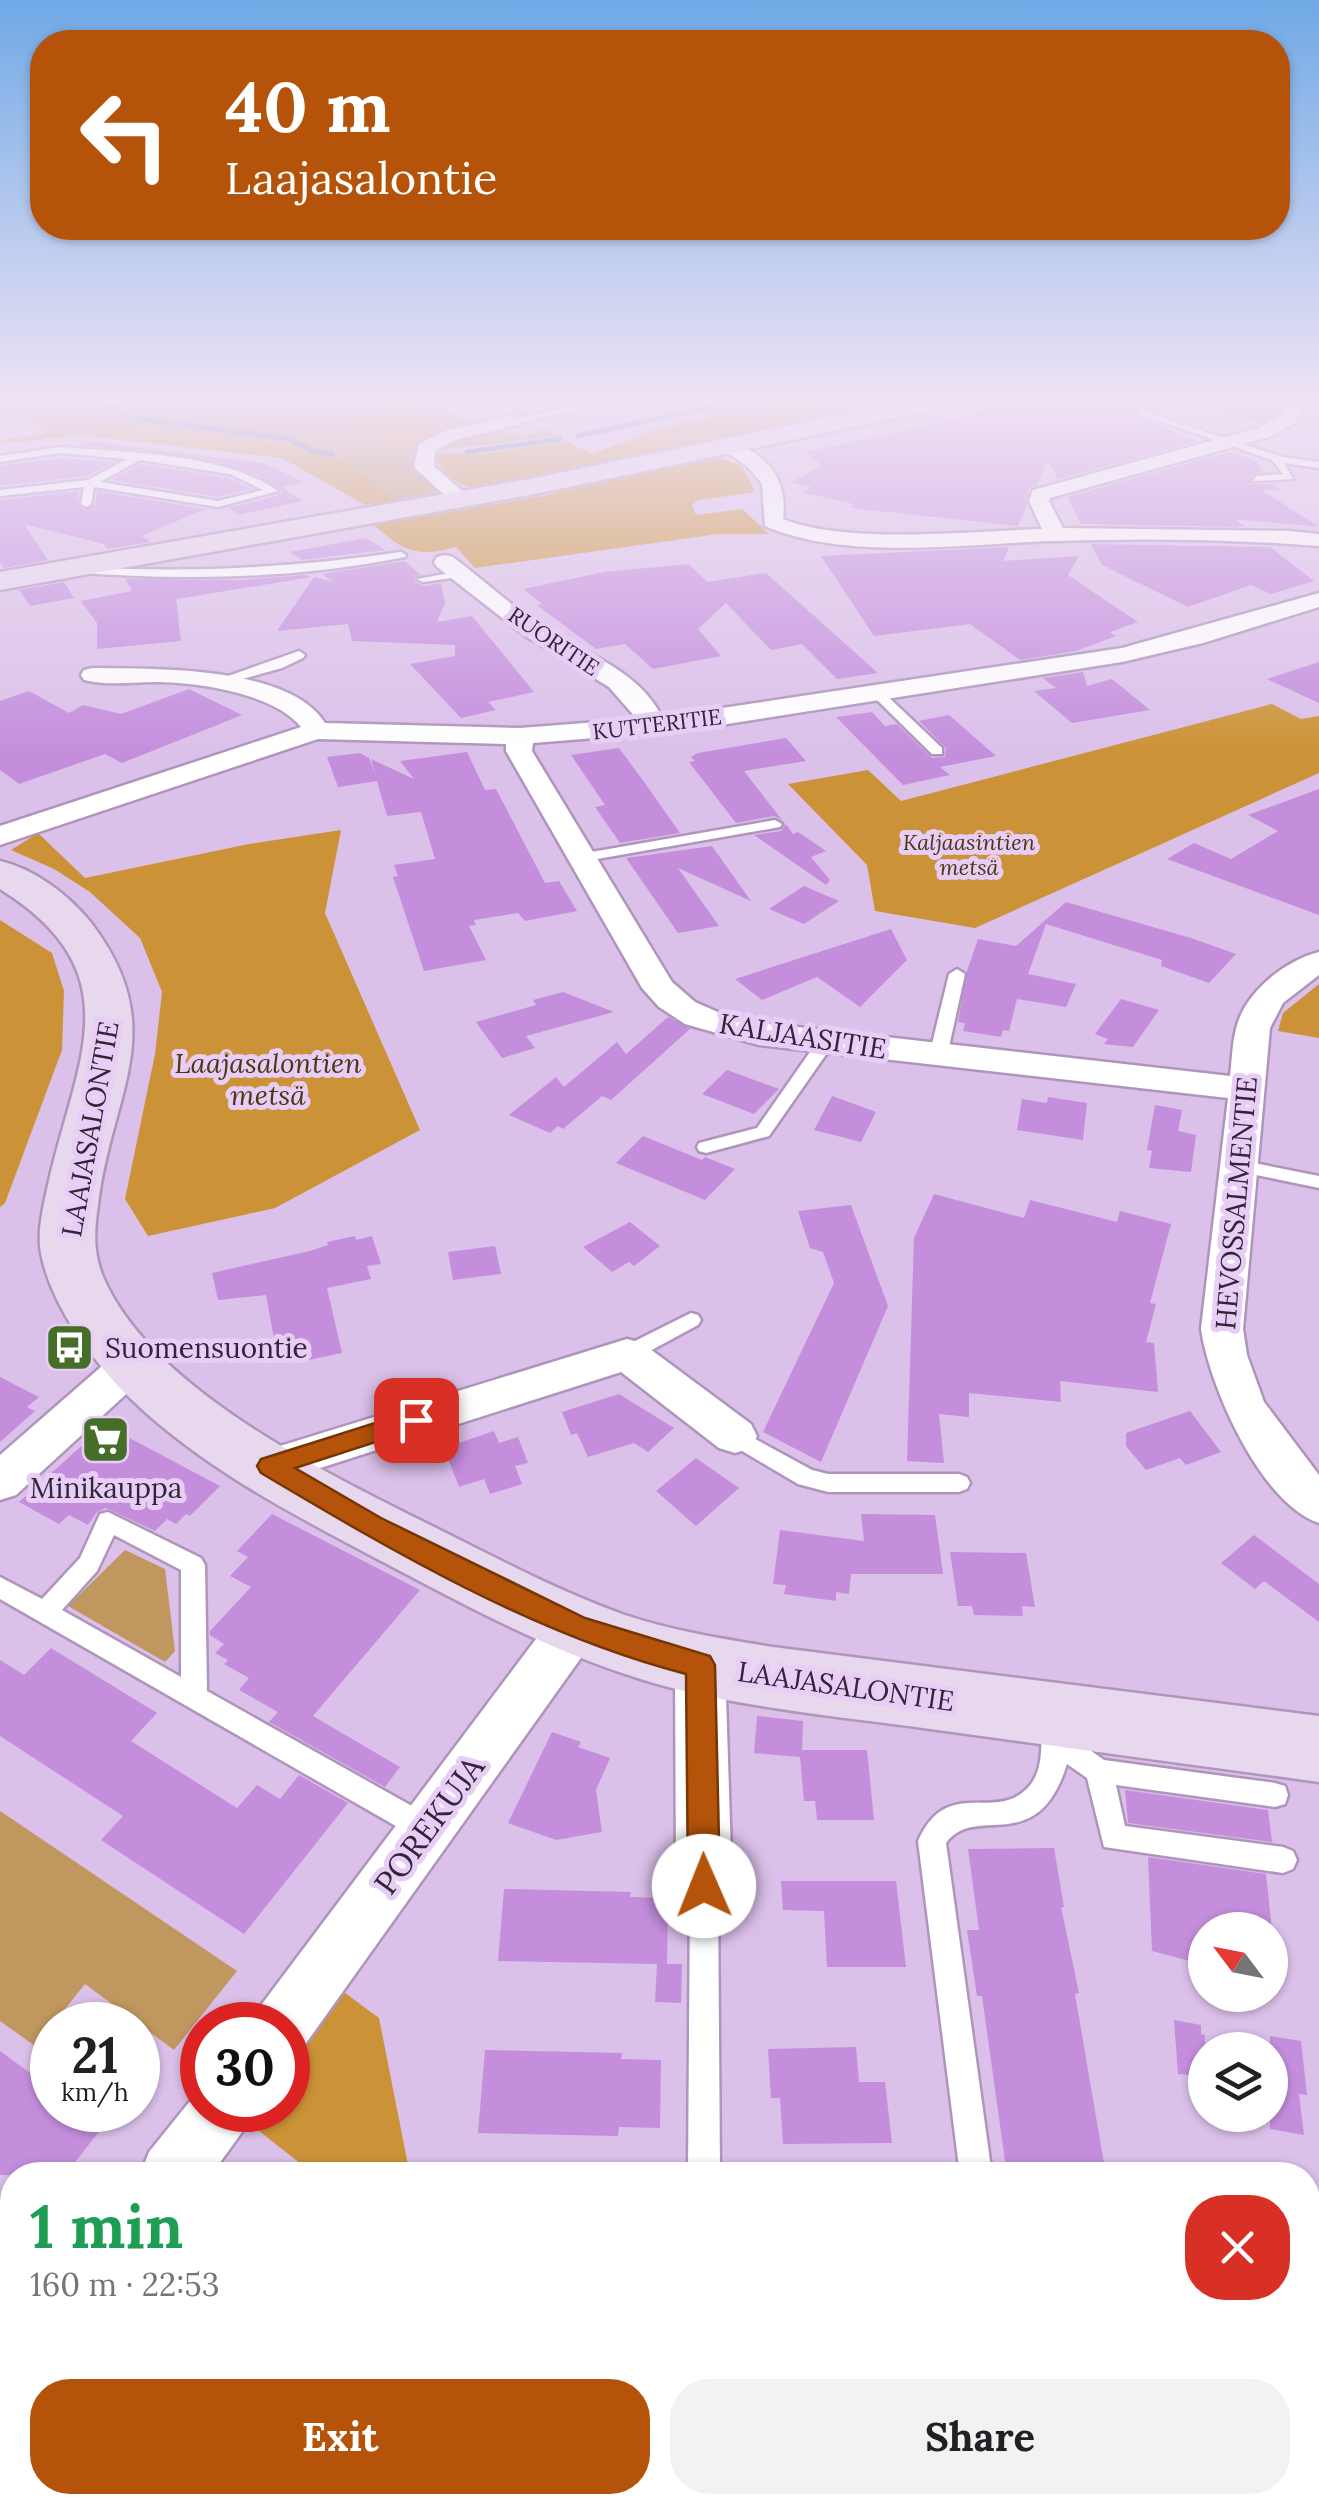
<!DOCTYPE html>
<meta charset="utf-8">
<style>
:root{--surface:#fff;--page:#f2f2f2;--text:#202124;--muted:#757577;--accent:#b45309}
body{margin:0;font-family:Lora,serif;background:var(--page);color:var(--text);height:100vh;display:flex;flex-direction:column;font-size:38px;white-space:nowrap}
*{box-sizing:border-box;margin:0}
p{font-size:32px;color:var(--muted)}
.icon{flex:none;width:55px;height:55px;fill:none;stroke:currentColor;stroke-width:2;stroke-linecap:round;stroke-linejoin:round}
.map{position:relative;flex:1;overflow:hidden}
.drawer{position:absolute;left:0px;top:2162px;width:1320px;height:352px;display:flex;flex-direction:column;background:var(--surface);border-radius:40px 40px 0 0;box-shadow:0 2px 8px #0004}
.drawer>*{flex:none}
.banner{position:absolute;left:30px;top:30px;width:1260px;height:210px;border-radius:40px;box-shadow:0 2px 8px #0004;background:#b45309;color:#fff;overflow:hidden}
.needle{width:65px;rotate:302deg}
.tools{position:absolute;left:1188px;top:1912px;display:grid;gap:20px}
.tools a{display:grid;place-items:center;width:100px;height:100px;border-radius:50%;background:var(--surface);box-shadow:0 2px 8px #0004;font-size:50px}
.speed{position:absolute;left:30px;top:2002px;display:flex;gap:20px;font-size:50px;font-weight:700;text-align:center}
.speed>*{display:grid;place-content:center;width:130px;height:130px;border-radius:50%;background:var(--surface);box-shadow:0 2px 8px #0004;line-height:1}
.speed small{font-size:25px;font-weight:400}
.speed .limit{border:15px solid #d22;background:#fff;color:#111}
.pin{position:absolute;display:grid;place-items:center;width:85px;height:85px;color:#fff;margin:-42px;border-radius:20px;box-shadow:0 5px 15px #0006}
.me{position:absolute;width:110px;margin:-55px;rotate:359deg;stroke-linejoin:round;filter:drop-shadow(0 0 8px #0008)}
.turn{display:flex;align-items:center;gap:35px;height:210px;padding:0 30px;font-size:45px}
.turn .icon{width:130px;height:130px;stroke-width:2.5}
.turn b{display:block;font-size:70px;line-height:85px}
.round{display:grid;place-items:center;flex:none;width:105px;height:105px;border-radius:40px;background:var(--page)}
.summary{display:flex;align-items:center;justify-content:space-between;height:170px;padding:0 30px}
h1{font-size:60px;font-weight:800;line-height:75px;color:#1e9e55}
.cta{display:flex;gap:20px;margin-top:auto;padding:20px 30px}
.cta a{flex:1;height:115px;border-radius:40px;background:var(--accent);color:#fff;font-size:40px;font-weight:800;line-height:115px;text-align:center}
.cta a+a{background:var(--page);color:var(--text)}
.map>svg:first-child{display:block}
.green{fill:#bf975f}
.forest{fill:#cc9237}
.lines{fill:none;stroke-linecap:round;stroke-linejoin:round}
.stream{stroke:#5076ae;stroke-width:5}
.building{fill:#c48edd}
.service-casing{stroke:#af95bc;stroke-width:5}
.minor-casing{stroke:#af95bc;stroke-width:5}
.secondary-casing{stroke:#af95bc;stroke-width:5}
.service{fill:#fff;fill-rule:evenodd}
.minor{fill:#fff;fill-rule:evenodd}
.secondary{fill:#e7d8ed;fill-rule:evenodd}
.route{fill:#b45309;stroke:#753606;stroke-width:2.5}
.labels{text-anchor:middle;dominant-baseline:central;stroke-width:10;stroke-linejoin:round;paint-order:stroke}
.far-street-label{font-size:22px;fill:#302635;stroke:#e8cdf6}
.far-park-label{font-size:22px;font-style:italic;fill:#4e3611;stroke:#e8cdf6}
.street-label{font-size:28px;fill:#302635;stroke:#e8cdf6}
.park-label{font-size:28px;font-style:italic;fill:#4e3611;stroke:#e8cdf6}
.poi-label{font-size:28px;fill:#302635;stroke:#e8cdf6;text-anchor:start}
.near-street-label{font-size:32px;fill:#302635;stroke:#e8cdf6}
</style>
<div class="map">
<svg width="1319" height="2514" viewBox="0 0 1319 2514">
<rect width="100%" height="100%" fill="#dbc0e9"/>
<path class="green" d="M26 402H279L268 405 269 408 310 402H432L466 421 524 410 533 414C522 416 509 413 500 417 473 427 439 432 415 448L417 470 442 491 396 500 340 457 309 453 287 444 114 426 49 436 28 421 0 413V406Z
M1221 402H1290L1282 418 1269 426 1205 406Z
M495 429 523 437 545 429 559 436 431 451 446 440Z
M125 1550 165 1569 175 1651 165 1662 68 1606Z
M0 1811 237 1971 174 2050 85 1984 35 2046 0 2021Z"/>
<path class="forest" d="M409 402 447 423 435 429 444 434 415 448H399L348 430 347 423 353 419Z
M774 402H912L476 492 449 477 437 462 438 453 481 454 565 441 593 454 653 430 708 417 714 409Z
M114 426 287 444 309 453 340 457 396 500 365 505 282 458 80 435 0 444 4 439Z
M720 458 742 466 755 492 698 500 692 505 696 515 742 509 769 534H718L475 568 456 547C416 558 403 551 374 525L548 495 592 482Z
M1272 704 1301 719 1319 716V773L975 928 875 911 867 865 788 784 868 770 901 801Z
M341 830 325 913 420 1130 275 1208 148 1236 125 1199 155 1054 162 992 140 938 90 892 54 869 11 850 38 833 85 878 249 844Z
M0 920 52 953 64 991 62 1050 5 1203 0 1207Z
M1319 984V1038L1278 1031 1283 1013Z
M341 1990 379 2018 410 2175H315L245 2120 252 2110H288V2062Z
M1308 2443 1319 2444V2514H185L197 2502H1308Z"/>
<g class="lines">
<path class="stream" d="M104 402 126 417 289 439 313 451 332 454
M0 404 33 402
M578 436 710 407
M467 452 560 439"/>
</g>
<path class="building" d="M1013 402H1158L1159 412 1138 407 1137 416 1198 441 1058 479 1048 461 1037 485 1029 489 1027 506 1018 526 851 508 854 504 801 492 811 487 791 482 822 466 805 452 944 422Z
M86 441 263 463 304 482 282 487 303 501 238 515 229 508 279 495 282 490 257 475 203 458 80 445Z
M1229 452 1256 461 1264 472 1253 474 1251 484H1274L1280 490H1262L1319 527 1235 519 1245 527 1081 524 1067 497Z
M58 458 114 462 87 476 0 486V466Z
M141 464 229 478 252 489 218 497 111 480Z
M79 491 78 506 84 510 95 505 97 491 205 509 142 536 151 542 107 549 104 544 24 524 48 560 4 568 0 562V500Z
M366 538 385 550 302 560 290 552Z
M1091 544 1270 547 1314 581 1271 594 1251 585 1188 607 1102 565Z
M1009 547 1003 561 1079 556 1068 575 1138 622 1110 632 1116 636 1076 651 1020 660 970 624 874 636 821 556Z
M405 561 421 575 414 577 415 582 424 586 441 583 445 603 437 622 472 616 534 692 488 702 496 710 461 718 410 664 455 656V645L352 641 348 624 277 631 314 577 334 582 322 574Z
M689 564 707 582 766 573 878 673 837 679 802 644 771 650 726 603 698 629 721 656 653 669 625 644 596 649 537 605 542 604 523 589 604 572Z
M305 575 312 577 176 599 181 641 97 649V623L81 601 132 591 125 579 239 580Z
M64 582 74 598 30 606 19 590Z
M1319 662V703L1267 679Z
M1083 672 1087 686 1112 679 1150 710 1072 723 1034 691 1056 688 1043 678Z
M189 689 242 715 122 763 105 754 19 784 0 770V701L29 691 69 713 83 705 121 714Z
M872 712 885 726 897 724 932 758 945 757 946 748 919 721 949 715 996 756 940 767 950 775 903 785 836 717Z
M786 738 806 761 744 771 782 820 774 816 736 823 689 762 695 761 691 757 698 753Z
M619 748 647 786 680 833 620 843 595 807 605 805 571 755Z
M467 752 485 790 496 789 545 883 559 881 577 911 525 921 518 913 474 920 476 925 469 926 486 960 424 971 393 877 398 876 394 865 435 859 421 812 387 816 377 781 338 787 327 757 360 753 369 758 376 776 371 759 414 779 400 761Z
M1319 789V915L1167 859 1194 843 1231 859 1278 831 1248 815Z
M786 824 793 834 798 832 826 851 811 857 830 880 826 885 754 835 781 831Z
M712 846 751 901 678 868 719 926 678 933 626 858Z
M804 886 839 901 804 924 769 909Z
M1066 902 1191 938 1236 954 1209 983 1161 966 1162 960 1046 924 1028 974 1076 984 1066 1007 1017 999 1009 1031 1003 1030 1001 1037 963 1031 965 1023 958 1022 967 971 978 939 1016 946Z
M891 929 907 960 860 1007 817 977 762 1000 735 979Z
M563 992 614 1012 526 1036 535 1048 502 1058 476 1022 536 1005 533 1000Z
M1121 999 1159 1010 1133 1047 1104 1044 1108 1039 1095 1034Z
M668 1017 690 1029 611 1100 602 1096 563 1129 558 1126 550 1133 509 1115 556 1077 564 1087 617 1042 626 1054Z
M727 1070 779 1089 754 1114 702 1094Z
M832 1096 876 1112 861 1142 814 1130Z
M1048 1097 1087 1103 1083 1140 1017 1130 1022 1099 1047 1103Z
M1155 1105 1182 1110 1178 1131 1196 1135 1191 1172 1149 1168 1152 1151 1147 1150Z
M643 1136 702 1160 705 1157 735 1169 705 1200 616 1163Z
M934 1194 1024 1218 1030 1200 1117 1222 1120 1211 1171 1224 1150 1303 1156 1304 1146 1342 1154 1343 1158 1392 1060 1381 1061 1402 969 1393V1417L939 1414 944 1463 907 1461 914 1238Z
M851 1205 888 1306 821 1462 763 1432 834 1283 823 1252 810 1248 798 1211Z
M630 1222 660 1246 634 1266 629 1262 612 1272 583 1247Z
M355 1236 356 1240 372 1236 381 1264 367 1266 371 1279 327 1288 342 1353 304 1361 303 1355 278 1361 266 1295 218 1300 212 1273 310 1251 328 1245 327 1242Z
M495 1246 501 1274 453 1280 448 1252Z
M0 1377 39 1397 27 1407 35 1411 0 1442Z
M619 1394 674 1428 648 1452 634 1443 588 1457 577 1433 571 1435 562 1412Z
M1190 1411 1221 1452 1186 1465 1180 1458 1146 1470 1126 1446V1433Z
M105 1425 220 1486 190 1516 186 1514 176 1524 167 1519 155 1531 106 1508 97 1512 88 1525 69 1515 59 1524 19 1502Z
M494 1431 499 1443 518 1437 528 1463 515 1466 522 1484 490 1494 484 1479 459 1487 444 1448Z
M696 1458 739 1488 696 1526 656 1491Z
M272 1514 420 1590 313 1716 400 1767 385 1787 269 1722 278 1712 239 1690 249 1678 224 1664 228 1660 215 1653 224 1644 210 1635V1631L251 1587 230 1576 248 1557 237 1551Z
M861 1514 935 1515 943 1574H851L849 1594 836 1592V1601L784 1594 786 1585 773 1584 780 1530 864 1541Z
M1254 1535 1319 1584V1622L1264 1581 1255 1589 1221 1563Z
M950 1552 1026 1553 1035 1607 1022 1606 1023 1616 974 1615 972 1606H958Z
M51 1648 157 1713 131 1741 237 1808 257 1785 280 1799 299 1775 348 1803 244 1934 101 1840 123 1816 0 1736V1660L24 1675Z
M757 1716 803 1721 802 1750H867L874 1820H817L815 1801H804L800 1757 754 1753Z
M552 1732 581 1742 578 1747 610 1758 596 1790 602 1832 556 1840 508 1823Z
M1125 1790 1268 1810 1272 1842 1128 1823Z
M1054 1848 1064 1907H1061L1079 1993 1075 1994 1106 2175H1007L982 1996H977L967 1930H979L968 1849Z
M1148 1857 1266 1874 1272 1930H1205V1965L1152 1951Z
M781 1881H896L906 1967H827L824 1911 783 1910Z
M504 1889 631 1892 630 1897 668 1898 667 1964H682L681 2003 655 2002 657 1964 498 1961Z
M1174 2020 1201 2025V2034L1205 2035V2076L1178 2074Z
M1270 2036 1301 2041 1307 2095 1299 2094 1304 2135 1270 2129Z
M856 2047 859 2082H885L892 2143 783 2144 780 2098H771L768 2049Z
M485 2050 622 2053 621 2059 661 2060 660 2128 619 2127 618 2136 478 2133Z
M0 2051 52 2089V2110H116L65 2175H0Z"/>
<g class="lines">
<defs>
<path id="service" d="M592 402H611L512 424 507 421Z
M1140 410 1282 457 1319 462V468L1284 463 1293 479 1253 481 1256 476 1283 474 1272 460 1140 414Z
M61 447C127 453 222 452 278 491L218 507 94 487 91 504 86 507 81 504 84 487 0 496V490L88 480 127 459 61 453 0 462V456ZM140 460 230 474 263 490 218 501 100 482Z
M401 552 406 555 405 557C296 579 182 581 72 572L66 569 72 566C183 574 291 568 401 552Z
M462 571 466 572V576L423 582 417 579Z
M299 651 305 655 303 658 282 668 217 686 211 682Z
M873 690H881L942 748V754H932L873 696Z
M775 820 782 824 780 827 580 862 573 858 580 854Z
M957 969 965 974 947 1056 938 1061 929 1056 949 974Z
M825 1038 834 1043 769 1136 706 1153 699 1151 697 1147 699 1143 757 1128 819 1039Z
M1239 1160 1319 1176V1188L1232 1170 1230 1166Z
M691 1313 698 1315 701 1320 698 1325 635 1359H619L616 1354 619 1349Z
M735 1428 812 1470 828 1474H959L967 1477 970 1483 967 1489 959 1492H828L798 1484 727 1442 724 1436 727 1430Z
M108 1512 201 1558 205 1565 207 1691 435 1819 439 1828 435 1837 425 1841 415 1837 0 1599V1577L42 1599 80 1558 100 1514ZM114 1535 181 1570V1677L62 1610 97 1571Z
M1056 1711 1065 1715 1070 1736 1104 1760 1275 1783 1285 1786 1288 1795 1285 1804 1275 1807 1116 1785 1125 1826 1283 1847 1293 1851 1297 1860 1293 1869 1283 1873 1104 1847 1087 1778 1067 1764C1037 1860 976 1802 946 1843L992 2175H960L918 1841C948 1773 998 1826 1031 1784 1047 1762 1037 1737 1047 1715Z
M704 1874 714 1878 718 1888 720 2175H688L690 1888 694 1878Z"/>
<path id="minor" d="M1288 402H1306L1295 423 1272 436 1050 498 1049 501 1063 528 1289 531 1319 534V546C1230 539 1141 538 1052 541 965 544 845 561 765 526L762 484 747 466 719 447 728 441C767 453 788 479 783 519 846 545 972 531 1042 529L1029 501 1033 490 1258 428 1281 416Z
M512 416 521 421 518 425 458 439 435 451 434 466 468 496V504H454L414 467 419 444 445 431Z
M445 555 453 557C482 579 509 604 539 624 581 653 638 668 662 717L1122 648 1319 593V607L1203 643 1122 662 682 731 533 743 532 751 672 982 695 1002 736 1020 1230 1076C1232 1061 1232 1044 1236 1029 1244 993 1284 961 1319 952V975L1283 1003 1270 1028 1243 1329 1247 1355 1264 1402 1319 1475V1523C1261 1504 1209 1386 1201 1329L1228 1098 759 1045 685 1024 659 1007 642 988 506 751V744L318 739 0 845V826L301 727C274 693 196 682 155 682 132 682 107 686 84 680L81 675 84 670 93 668C153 669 289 665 325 723L520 728 637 719 609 687 524 635 437 567 434 562 437 557Z
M627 1339 642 1343 751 1424 757 1436 751 1448 735 1453 719 1448 621 1372 270 1484 254 1478 247 1466 254 1454Z
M132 1348 147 1353 153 1364 147 1375 16 1495 0 1500V1455L117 1353Z
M575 1605 593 1611 600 1626 593 1641 304 2046 288 2053V2025H253L262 2004 557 1611Z
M700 1643 718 1650 725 1665 732 1886 724 1905 704 1913 684 1905 676 1886 675 1665 682 1650Z
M202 2086V2110H251L242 2132 211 2175H140L149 2152Z
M12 2333V2408L0 2414V2338Z"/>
<path id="secondary" d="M903 402H952L940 409 535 494 0 590V572L535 478Z
M0 861C35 869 70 896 92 924 172 1030 111 1093 98 1205 94 1232 93 1254 104 1279 155 1394 338 1479 446 1533 504 1562 563 1593 625 1615 673 1631 723 1639 773 1647L1319 1716V1782C1187 1764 1055 1746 923 1728 841 1717 757 1709 676 1689 574 1663 479 1613 387 1564 298 1517 203 1469 130 1398 93 1361 54 1310 42 1258 36 1235 43 1208 48 1185 75 1062 136 974 0 889Z"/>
</defs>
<use href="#service" class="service-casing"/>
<use href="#minor" class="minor-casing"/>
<use href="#secondary" class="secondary-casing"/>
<use href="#service" class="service"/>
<use href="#minor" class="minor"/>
<use href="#secondary" class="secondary"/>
</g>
<linearGradient id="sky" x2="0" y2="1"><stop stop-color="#70a9e6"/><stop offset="0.53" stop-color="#efe3f5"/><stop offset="1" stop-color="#efe3f5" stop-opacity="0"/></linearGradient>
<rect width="1319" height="754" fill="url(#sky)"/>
<path class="route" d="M416 1410 425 1413 428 1420 425 1426 295 1468 381 1518 585 1618 710 1656 715 1665 720 1886 716 1897 704 1901 693 1897 688 1886 686 1674C535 1635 394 1552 261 1473L257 1466 261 1459Z"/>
<defs>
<symbol id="bus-square" viewBox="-11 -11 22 22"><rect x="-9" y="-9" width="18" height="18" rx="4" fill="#456e29" stroke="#e8cdf6"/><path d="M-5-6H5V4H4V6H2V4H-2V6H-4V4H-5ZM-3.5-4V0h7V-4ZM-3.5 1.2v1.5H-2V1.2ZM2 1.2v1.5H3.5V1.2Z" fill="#fff"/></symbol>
<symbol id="supermarket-square" viewBox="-11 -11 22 22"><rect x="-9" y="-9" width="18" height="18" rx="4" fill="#456e29" stroke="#e8cdf6"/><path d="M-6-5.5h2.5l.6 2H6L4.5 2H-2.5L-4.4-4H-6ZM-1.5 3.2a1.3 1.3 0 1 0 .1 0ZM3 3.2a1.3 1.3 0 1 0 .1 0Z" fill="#fff"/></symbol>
</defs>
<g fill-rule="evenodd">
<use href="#bus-square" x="42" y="1320" width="55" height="55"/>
<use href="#supermarket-square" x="78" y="1412" width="55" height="55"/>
</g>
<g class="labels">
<g class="far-street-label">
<text transform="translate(554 641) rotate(34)">RUORITIE</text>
<text transform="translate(657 724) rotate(-7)">KUTTERITIE</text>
</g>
<g class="far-park-label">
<text x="969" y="842">Kaljaasintien<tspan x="969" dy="25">metsä</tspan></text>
</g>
<g class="street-label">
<text transform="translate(803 1036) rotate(9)">KALJAASITIE</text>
<text transform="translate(90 1129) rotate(-80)">LAAJASALONTIE</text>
<text transform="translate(1236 1203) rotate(-85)">HEVOSSALMENTIE</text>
<text transform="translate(846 1686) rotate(8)">LAAJASALONTIE</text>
</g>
<g class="park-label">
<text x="268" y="1063">Laajasalontien<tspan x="268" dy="32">metsä</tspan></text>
</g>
<g class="poi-label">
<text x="105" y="1348">Suomensuontie</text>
<text x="106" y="1488" text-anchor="middle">Minikauppa</text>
</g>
<g class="near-street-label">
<text transform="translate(429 1825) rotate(-54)">POREKUJA</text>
</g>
</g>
</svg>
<div class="tools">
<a><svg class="needle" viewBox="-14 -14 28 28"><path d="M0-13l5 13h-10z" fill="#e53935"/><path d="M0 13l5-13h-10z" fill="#757577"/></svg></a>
<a><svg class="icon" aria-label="layers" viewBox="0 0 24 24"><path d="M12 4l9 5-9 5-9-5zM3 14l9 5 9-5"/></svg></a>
</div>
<div class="speed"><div>21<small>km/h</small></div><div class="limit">30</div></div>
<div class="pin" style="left:416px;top:1420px;background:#d93025"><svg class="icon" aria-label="arrive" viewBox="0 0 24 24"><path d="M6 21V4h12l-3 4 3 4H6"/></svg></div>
<svg class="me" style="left:704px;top:1886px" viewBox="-20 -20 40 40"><circle r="19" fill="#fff"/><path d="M0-13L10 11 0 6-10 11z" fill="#b45309"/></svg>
<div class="banner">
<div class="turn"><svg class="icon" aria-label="left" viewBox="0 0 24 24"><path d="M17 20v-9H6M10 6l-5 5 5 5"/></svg><div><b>40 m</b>Laajasalontie</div></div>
</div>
<section class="drawer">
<div class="summary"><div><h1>1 min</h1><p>160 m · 22:53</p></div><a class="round" style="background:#d93025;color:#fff"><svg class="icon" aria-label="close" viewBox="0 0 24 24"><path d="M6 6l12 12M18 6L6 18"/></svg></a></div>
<div class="cta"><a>Exit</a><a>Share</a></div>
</section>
</div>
